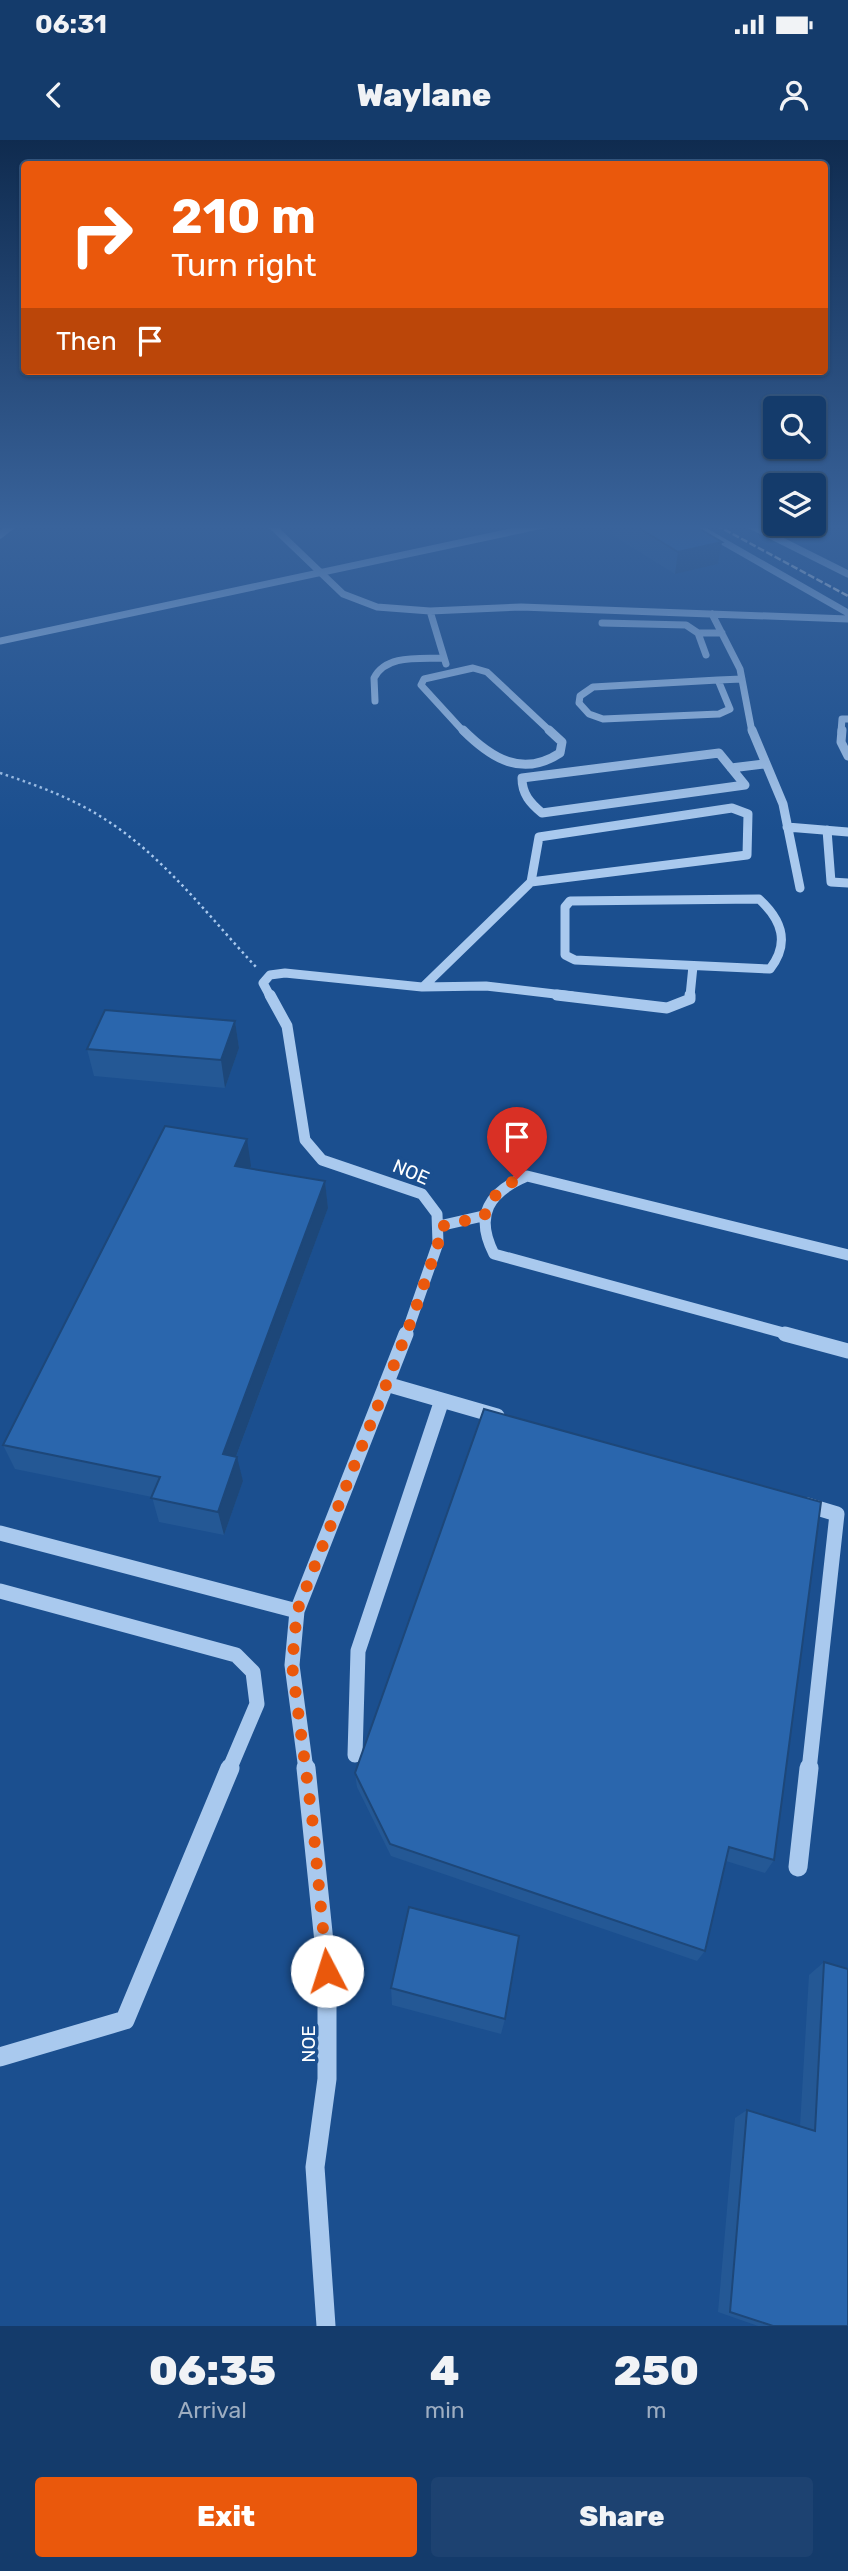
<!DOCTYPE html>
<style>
:root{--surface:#143b6b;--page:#1d4271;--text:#f1f3f6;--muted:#9dadc1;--line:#33557e;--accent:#ea580c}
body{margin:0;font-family:Rubik,sans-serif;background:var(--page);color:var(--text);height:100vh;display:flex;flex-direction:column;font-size:26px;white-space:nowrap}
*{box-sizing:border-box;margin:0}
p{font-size:23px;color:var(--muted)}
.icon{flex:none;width:38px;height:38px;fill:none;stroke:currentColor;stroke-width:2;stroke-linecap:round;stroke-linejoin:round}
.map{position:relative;height:2186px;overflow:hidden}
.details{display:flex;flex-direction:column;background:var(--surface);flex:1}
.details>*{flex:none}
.guide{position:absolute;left:21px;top:21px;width:807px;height:214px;border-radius:7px;box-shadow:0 2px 5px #0004,0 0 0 2px var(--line);background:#ea580c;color:#fff;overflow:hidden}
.controls{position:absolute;left:763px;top:256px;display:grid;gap:14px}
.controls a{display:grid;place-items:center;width:63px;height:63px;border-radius:7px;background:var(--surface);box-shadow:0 2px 5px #0004,0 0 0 2px var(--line);font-size:35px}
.pin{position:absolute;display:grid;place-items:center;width:60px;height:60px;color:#fff;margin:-72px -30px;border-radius:50% 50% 50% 0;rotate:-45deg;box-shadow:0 0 7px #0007}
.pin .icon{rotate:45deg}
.me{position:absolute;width:77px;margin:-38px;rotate:355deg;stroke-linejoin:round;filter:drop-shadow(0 0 5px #0008)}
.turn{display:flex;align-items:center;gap:24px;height:147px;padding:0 35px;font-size:32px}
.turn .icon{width:91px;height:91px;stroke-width:2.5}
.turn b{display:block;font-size:49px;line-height:60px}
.then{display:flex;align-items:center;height:66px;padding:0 35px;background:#0003;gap:14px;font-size:26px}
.eta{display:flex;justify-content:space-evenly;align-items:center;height:119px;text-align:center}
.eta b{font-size:42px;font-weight:800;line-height:49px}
.action{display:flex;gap:14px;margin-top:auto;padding:14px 35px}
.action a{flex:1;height:80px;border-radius:7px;background:var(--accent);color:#fff;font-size:28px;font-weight:800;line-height:80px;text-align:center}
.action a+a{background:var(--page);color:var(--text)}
.status{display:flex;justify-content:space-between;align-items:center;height:49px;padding:0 35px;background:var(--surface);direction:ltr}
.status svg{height:19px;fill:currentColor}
header{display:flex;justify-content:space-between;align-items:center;height:91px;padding:0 35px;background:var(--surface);font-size:32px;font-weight:800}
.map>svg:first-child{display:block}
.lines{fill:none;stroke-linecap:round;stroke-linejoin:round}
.path{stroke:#a9c9ee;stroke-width:2.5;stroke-dasharray:2.5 3.5;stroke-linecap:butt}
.minor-far4{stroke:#a9c9ee;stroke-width:7}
.minor-far3{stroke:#a9c9ee;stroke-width:9}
.minor-far2{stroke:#a9c9ee;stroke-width:11}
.minor-far1{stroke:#a9c9ee;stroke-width:15}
.minor{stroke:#a9c9ee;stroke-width:19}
.rail{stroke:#fff;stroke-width:2.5;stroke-dasharray:7 2.5;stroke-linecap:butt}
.wall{fill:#245895}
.shaded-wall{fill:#1d4779}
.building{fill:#2a66ad;stroke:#1d4779;stroke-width:2}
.route{stroke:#ea580c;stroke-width:12;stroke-dasharray:0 21.6}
.labels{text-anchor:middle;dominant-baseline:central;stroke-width:7;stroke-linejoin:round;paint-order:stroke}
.street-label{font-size:19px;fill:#fff;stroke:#1b4f8f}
</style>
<div class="status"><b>06:31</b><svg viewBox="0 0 49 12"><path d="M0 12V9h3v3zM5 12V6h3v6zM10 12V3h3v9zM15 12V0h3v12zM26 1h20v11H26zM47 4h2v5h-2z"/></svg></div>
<header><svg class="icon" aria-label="back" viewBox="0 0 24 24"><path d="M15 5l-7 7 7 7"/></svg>Waylane<svg class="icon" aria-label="person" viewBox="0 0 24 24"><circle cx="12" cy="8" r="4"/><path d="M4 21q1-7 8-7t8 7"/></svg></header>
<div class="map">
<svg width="848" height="2186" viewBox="0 0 848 2186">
<rect width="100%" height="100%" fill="#1b4f8f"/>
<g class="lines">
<path class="path" d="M0 633C36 645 72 658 103 678 164 716 209 777 257 828"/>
<path class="minor-far4" d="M271 385 343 454 377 467 430 471 521 467 848 479
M694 385 848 473
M750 385 848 434
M0 395 13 385
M430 471 446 524
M712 474 740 529 752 592
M602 483 686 485 698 493
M0 501 543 385
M706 515 698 493H722
M718 540 730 569 719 574 603 579 589 574 579 563 580 556 593 547Z
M718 540 742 539
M375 561 374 538C386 514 420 519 443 518
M464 592 421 545 424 539 473 528 487 532 551 592
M841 592 842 579H848"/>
<path class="minor-far3" d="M463 590C491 618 522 638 560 613L562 602 549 590
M752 590 783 664 800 748
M842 590 841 602 848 616
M719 613 745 645 542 673C530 663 522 654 522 638Z
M731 628 764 624
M732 668 748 674 747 715 531 742 539 697Z
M787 687 848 692
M827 690 831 742 848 743
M759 759C782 780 790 803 770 829L575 820 565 815V767L570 761Z
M423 847 531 742
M270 856 263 843 270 835 285 833 422 847 486 846 572 856
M690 856 693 826"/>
<path class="minor-far2" d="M270 855 287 886 305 1000 322 1020 422 1054 437 1074 438 1103 406 1195
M557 855 667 868 690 859V855
M439 1086 483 1076
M791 1195 494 1114C474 1075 489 1052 527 1036L848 1115"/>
<path class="minor-far1" d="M785 1194 848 1211
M386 1244 497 1276
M807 1365 837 1374 809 1630
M0 1393 297 1471
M0 1451 236 1515 253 1532 257 1564 229 1630
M355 1615 358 1511 442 1260
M306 1630 292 1525 297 1471 406 1194"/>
<path class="minor" d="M306 1628 327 1831V1939L315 2027 326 2186
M798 1727 809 1628
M0 1917 125 1880 230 1628"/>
<path class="rail" d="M716 385 848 456"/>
</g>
<path class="wall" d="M613 385H693L718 424 675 434 612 395Z
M235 881 239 908 225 948 94 936 87 909Z
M251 1026 250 1029 325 1041 328 1068 236 1317 243 1341 224 1395 159 1382 152 1357 15 1329 3 1305Z
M484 1269 774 1720 765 1733 726 1721 705 1811 697 1821 391 1716 357 1647 355 1633Z
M824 1822 848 2186H758L718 2172 735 1978 747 1970 800 1986 809 1835Z
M391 1848 505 1879 501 1894 392 1865Z"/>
<path class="shaded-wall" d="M722 402 718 424 675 434 678 412Z
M235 881 239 908 225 948 221 920Z
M247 999 251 1026 239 1053 235 1026Z
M325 1041 328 1068 228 1338 223 1314Z
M237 1317 243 1341 224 1395 218 1372Z"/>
<path class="building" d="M634 385H693L722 402 678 412Z
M105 870 235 881 221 920 87 909Z
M165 986 247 999 235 1026 325 1041 223 1314 237 1317 218 1372 151 1358 160 1337 3 1305Z
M484 1269 821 1362 774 1720 729 1707 705 1811 390 1704 355 1633Z
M409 1767 519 1796 505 1879 391 1848Z
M824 1822 848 1829V2186H773L730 2172 747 1970 815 1991Z"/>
<linearGradient id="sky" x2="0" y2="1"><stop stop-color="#0f2b4f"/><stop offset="0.56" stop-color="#39639b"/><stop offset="1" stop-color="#39639b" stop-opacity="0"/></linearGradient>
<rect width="848" height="691" fill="url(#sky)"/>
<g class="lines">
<path class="route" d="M327 1831 313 1685 292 1525 297 1471 412 1179 438 1104 439 1087 484 1076 498 1051 517 1039"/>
</g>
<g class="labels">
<g class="street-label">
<text transform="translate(411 1032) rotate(23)">NOE</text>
<text transform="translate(308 1904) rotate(-90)">NOE</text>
</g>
</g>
</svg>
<div class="controls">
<a><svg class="icon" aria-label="search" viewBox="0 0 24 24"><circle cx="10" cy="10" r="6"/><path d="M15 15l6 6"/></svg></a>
<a><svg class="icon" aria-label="layers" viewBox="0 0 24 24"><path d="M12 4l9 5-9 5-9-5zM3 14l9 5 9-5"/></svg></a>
</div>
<div class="pin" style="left:517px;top:1039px;background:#d93025"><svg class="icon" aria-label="arrive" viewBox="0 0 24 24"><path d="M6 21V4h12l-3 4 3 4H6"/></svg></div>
<svg class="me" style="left:327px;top:1831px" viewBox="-20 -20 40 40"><circle r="19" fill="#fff"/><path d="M0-13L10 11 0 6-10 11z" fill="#ea580c"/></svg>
<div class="guide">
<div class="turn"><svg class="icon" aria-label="right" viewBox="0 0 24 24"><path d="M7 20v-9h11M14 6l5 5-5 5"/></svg><div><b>210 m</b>Turn right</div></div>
<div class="then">Then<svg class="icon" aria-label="arrive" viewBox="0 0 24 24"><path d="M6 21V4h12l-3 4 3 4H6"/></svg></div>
</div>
</div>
<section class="details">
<div class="eta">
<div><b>06:35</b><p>Arrival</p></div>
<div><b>4</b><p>min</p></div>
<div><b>250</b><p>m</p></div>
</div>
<div class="action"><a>Exit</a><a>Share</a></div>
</section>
